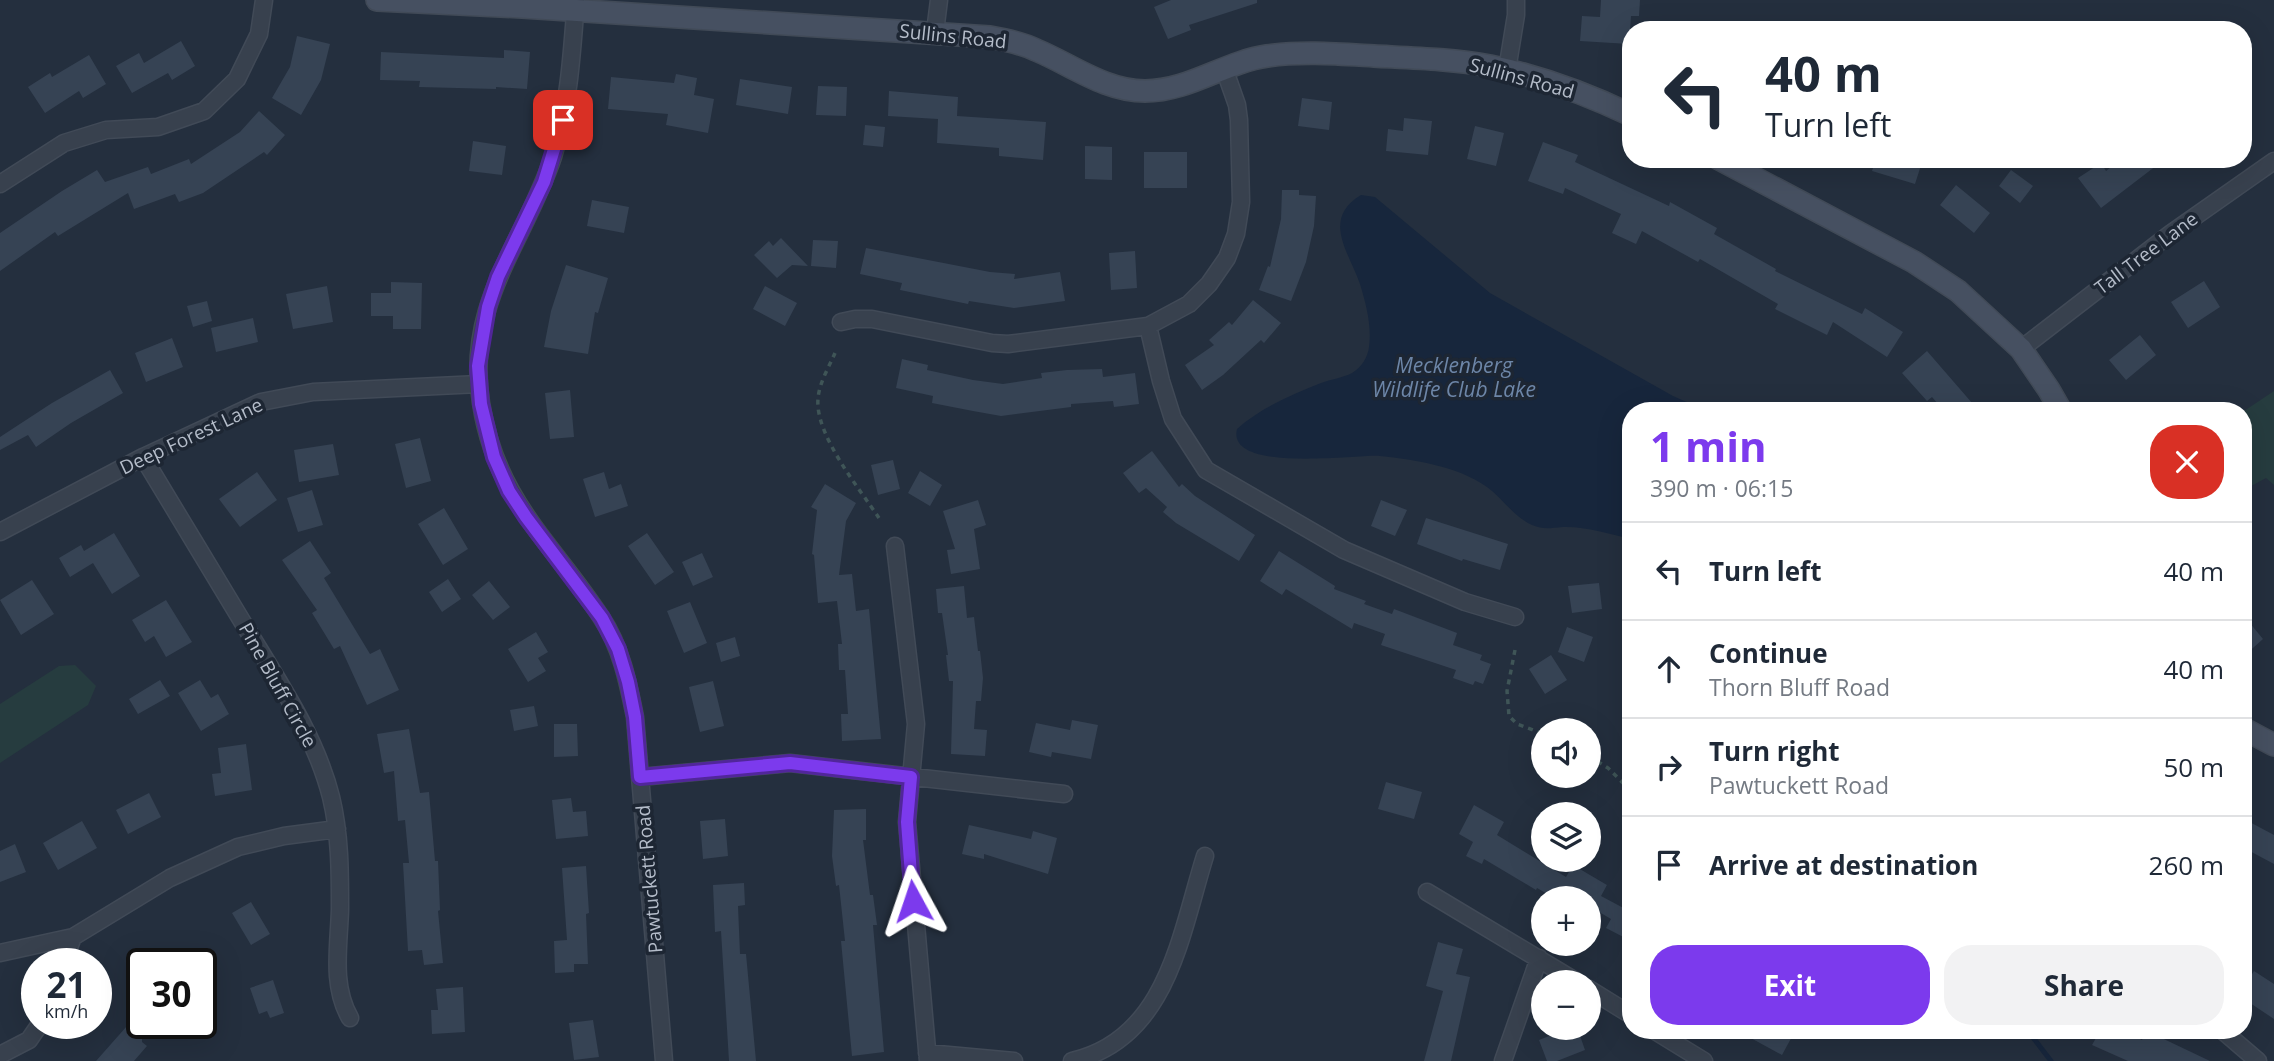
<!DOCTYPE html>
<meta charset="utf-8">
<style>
:root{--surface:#fff;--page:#f2f2f3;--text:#1f2937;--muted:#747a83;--line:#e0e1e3;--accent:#7c3aed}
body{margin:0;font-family:"Open Sans",sans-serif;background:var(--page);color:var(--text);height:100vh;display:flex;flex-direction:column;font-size:26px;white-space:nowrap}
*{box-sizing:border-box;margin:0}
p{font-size:23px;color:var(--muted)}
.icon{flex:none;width:38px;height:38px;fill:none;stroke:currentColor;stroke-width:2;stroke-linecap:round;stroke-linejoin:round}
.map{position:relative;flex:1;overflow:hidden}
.side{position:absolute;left:1622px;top:402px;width:630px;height:637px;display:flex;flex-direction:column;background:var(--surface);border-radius:28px;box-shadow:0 7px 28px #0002}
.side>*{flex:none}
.top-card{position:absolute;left:1622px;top:21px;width:630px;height:147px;border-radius:28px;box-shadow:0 7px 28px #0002;background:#fff;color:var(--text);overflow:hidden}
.tools{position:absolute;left:1531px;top:718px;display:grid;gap:14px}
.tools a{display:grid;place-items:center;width:70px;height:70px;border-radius:50%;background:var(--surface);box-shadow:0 7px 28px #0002;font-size:35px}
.speed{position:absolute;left:21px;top:948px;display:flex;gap:14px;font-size:35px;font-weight:700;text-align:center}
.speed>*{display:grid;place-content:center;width:91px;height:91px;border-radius:50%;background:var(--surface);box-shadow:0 7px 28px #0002;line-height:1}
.speed small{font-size:18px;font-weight:400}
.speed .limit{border:4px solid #111;border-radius:10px;background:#fff;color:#111}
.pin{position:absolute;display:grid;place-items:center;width:60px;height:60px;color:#fff;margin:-30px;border-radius:14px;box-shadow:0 4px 10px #0006}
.me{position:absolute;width:77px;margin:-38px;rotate:355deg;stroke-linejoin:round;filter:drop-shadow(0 0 5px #0008)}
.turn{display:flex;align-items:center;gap:24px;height:147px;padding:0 28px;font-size:32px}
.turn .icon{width:91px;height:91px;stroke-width:2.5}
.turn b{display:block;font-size:49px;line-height:60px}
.round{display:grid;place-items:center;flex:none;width:74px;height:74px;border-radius:28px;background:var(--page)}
.headline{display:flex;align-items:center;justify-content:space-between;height:119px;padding:0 28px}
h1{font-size:42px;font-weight:700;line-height:52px;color:var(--accent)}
.cta{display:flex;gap:14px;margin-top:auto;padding:14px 28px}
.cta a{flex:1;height:80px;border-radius:28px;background:var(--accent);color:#fff;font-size:28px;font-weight:700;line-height:80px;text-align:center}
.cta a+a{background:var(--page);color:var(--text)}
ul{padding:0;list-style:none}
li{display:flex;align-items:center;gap:21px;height:98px;padding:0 28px;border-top:2px solid var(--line)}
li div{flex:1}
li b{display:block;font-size:26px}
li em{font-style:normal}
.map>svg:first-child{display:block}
.green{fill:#263c3f}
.water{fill:#17263c}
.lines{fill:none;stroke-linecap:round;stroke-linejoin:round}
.stream{stroke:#17263c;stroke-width:5}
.building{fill:#364354}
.street-casing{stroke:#414a57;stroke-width:19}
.secondary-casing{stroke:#414a57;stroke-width:24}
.path{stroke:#3f5557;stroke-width:3.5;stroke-dasharray:5 5;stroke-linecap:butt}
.street{stroke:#38414e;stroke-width:16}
.secondary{stroke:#465061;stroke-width:21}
.route-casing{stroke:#51269a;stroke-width:18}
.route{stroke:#7c3aed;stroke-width:12}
.labels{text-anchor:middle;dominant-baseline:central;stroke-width:7;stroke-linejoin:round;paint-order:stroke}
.street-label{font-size:19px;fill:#b4bcc9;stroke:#1d2633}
.water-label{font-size:21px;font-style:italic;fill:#6d86a8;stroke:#1d2633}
</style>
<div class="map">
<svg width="2274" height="1061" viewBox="0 0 2274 1061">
<rect width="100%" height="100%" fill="#242f3e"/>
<path class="green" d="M2274 391V485L2266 478 2244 490V411Z
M75 665 96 686 88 705 0 763V704L59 666Z"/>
<path class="water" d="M1361 195 1375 197 1490 293 1673 396 1707 411H1631V539C1611 534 1583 526 1563 527 1550 528 1544 530 1532 525 1514 517 1502 498 1487 487 1457 466 1416 460 1380 456 1359 454 1226 474 1237 429 1260 408 1293 394 1321 383 1331 379 1343 378 1352 373 1361 368 1368 357 1369 347 1372 326 1366 304 1360 284 1349 252 1321 219 1361 195Z"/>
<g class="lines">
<path class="stream" d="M2028 1031 2051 1061"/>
</g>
<path class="building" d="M1171 0H1257V3L1189 25 1191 30 1168 39 1154 7Z
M1601 0H1640L1639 16H1631L1629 44 1580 41 1582 16 1600 17Z
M297 36 330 44 321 80 301 115 272 98 290 67Z
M181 41 195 66 172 80 168 73 132 93 116 66 139 53 144 63Z
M504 50 530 52 527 89 496 87V89L419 87 420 81 380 80 381 52 504 58Z
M89 55 106 84 83 98 79 91 45 113 28 87 50 73 52 77Z
M676 74 697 78 694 95 714 99 708 133 666 125 668 114 608 109 611 77 674 83Z
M740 79 792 87 788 114 736 105Z
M818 86 847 87 846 116 816 115Z
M889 91 958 97 957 116 1046 122 1043 160 999 156V148L937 143 938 119 888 116Z
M1302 98 1332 102 1329 130 1298 126Z
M259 111 285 135 267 155 264 152 203 193 179 202 175 194 134 209 128 193 58 236 55 232 0 271V233L62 191 97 170 105 182 148 167 151 174 189 159 191 164 240 132Z
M1404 118 1432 121 1428 155 1386 151 1388 129 1403 131Z
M865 125 885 127 883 147 863 145Z
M1475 126 1504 133 1496 166 1467 159Z
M473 141 506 146 502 175 469 171Z
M1543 142 1578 155 1575 162 1669 206 1670 202 1717 228 1714 234 1776 269 1775 271 1862 314 1865 308 1903 332 1887 357 1833 322 1827 335 1775 309 1778 304 1700 259 1698 262 1642 231 1636 244 1612 233 1621 214 1565 188 1563 194 1528 181Z
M1085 146 1112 147V180L1085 179Z
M1144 152H1187V188H1144Z
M1876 159H1923L1915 184 1872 171Z
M2121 159H2165L2101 208 2078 178 2101 163 2106 171Z
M2011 170 2033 186 2020 203 1999 186Z
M1956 185 1990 213 1974 233 1940 205Z
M1282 190H1299V195L1316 196 1314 226 1306 262 1291 301 1259 290 1268 266 1270 267 1281 219Z
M592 200 629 207 624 233 587 226Z
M781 238 808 266 792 265 777 278 754 255 769 241 773 246Z
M813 240 838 241 836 268 811 266Z
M866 248 990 272 1015 274 1014 279 1060 272 1065 301 1014 308 969 301 968 304 900 290 902 283 860 274Z
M1135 251 1137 288 1111 290 1109 253Z
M566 265 608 278 598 313 595 312 588 354 544 347 551 311Z
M2204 281 2220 307 2188 328 2171 302Z
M391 282 422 283 421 329H393V316H371V293H391Z
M327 286 333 322 293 329 286 294Z
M765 286 797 303 785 326 753 309Z
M1253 300 1281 323 1264 343 1261 340 1223 375 1202 390 1185 365 1214 345 1209 340 1229 322 1232 325Z
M207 301 212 321 193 327 187 306Z
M253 318 258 342 216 352 211 328Z
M2140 335 2156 355 2126 380 2109 360Z
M172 338 183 367 146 382 135 353Z
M1927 351 1979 411H1944L1932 397 1927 401 1902 373Z
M902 359 928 365 927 370 973 380 1003 384 1042 378 1041 373 1067 370 1102 369 1103 377 1135 373 1139 404 1114 407 1113 401 1071 404V407L1001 416 973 411 932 403 933 396 896 388Z
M110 370 123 393 71 423 36 447 28 435 0 450V437L52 403Z
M570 390 574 437 550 439 545 393Z
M420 438 431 481 406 488 395 444Z
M333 444 339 475 299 482 294 450Z
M1152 451 1179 487 1182 484 1195 496 1255 535 1239 561 1176 523 1163 512 1167 507 1146 488 1139 493 1123 473Z
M893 460 900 489 878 495 871 465Z
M920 471 942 485 930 506 908 493Z
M257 472 277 500 240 527 219 499Z
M604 472 609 489 621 484 628 506 595 517 583 479Z
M825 484 856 503 846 521 839 575 852 574 856 611 869 609 881 739 842 741 841 714H848L845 670H839L838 644H842L837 601 818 603 814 555 812 554 817 510 811 507Z
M312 490 323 525 298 532 287 498Z
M978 500 986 525 974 529 980 569 951 574 947 550 955 549 943 511Z
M1381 500 1407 510 1395 536 1371 526Z
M444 508 468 549 443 565 418 524Z
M1426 518 1508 544 1500 570 1463 559 1462 561 1417 544Z
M114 533 140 576 112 594 93 563 70 577 59 558 81 545 84 551Z
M647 533 674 572 655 585 628 546Z
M310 541 331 573 324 578 370 654 380 649 399 690 367 705 340 646 334 649 312 613 317 610 282 560Z
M1279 551 1335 586 1334 589 1366 601 1364 604 1392 614 1394 609 1457 633 1453 645 1482 655 1480 660 1491 664 1483 684 1475 681 1473 685 1453 678 1456 670 1381 645 1385 634 1354 623 1352 629 1286 589 1282 595 1260 581Z
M702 553 713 577 693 586 682 562Z
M448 579 461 599 442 612 429 592Z
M32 580 54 614 21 635 0 600Z
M489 581 510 607 493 620 472 595Z
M1599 583 1602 609 1572 613 1568 586Z
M964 586 967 618 974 617 978 651H980L983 678 981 701H976L974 729 987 730 985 756 951 754 953 681H949L946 655H948L942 613H938L936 589Z
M166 600 192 642 166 657 154 636 145 642 132 620Z
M690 602 707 643 684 653 667 611Z
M2244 616 2263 639 2244 656Z
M1567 627 1593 637 1584 662 1558 652Z
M536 632 548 652 538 658 546 671 528 682 508 649Z
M735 637 740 656 721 662 716 643Z
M1551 655 1567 680 1545 694 1529 669Z
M160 680 170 696 138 714 129 699Z
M200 680 211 698 218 694 229 714 201 731 178 693Z
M713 681 724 726 700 732 689 687Z
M534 706 538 726 514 731 510 710Z
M1072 720 1098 725 1091 759 1052 752 1051 757 1029 752 1036 723 1070 730Z
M554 724H577L578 756 554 757Z
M409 729 420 793 429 792 435 861H438L440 910 438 911 443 963 424 965 422 950 408 951 403 863H409L405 820 398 821 394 771 384 773 377 734Z
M246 744 252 790 215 796 212 774 221 773 218 748Z
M1386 782 1422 792 1414 819 1378 809Z
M149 793 161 817 128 834 116 810Z
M571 798 573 812 586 811 588 836 556 839 552 800Z
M1474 805 1504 822 1497 835 1566 877 1573 865 1607 885 1601 896 1631 912V941L1606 928 1611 919 1589 906V898H1554L1537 888 1536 890 1484 859 1482 864 1466 856 1473 842 1459 834Z
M866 809V840H863L870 895H873L877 925H873L884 1052 852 1056 841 941H845L839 885 836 886 832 856 834 810Z
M725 819 728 856 703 859 700 821Z
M2244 819 2274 835V864L2244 848Z
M82 821 97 848 58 870 43 843Z
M969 825 1031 839 1033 831 1057 838 1048 874 984 854V859L962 854Z
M15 844 26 872 0 882V851Z
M586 866 589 913 586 914 588 964H574V972L555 973 554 941 567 940 562 868Z
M744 883 745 905 738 906 740 954H746L756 1061H729L721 931 715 932 713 885Z
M251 902 270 934 251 945 232 913Z
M1438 942 1463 949 1456 974 1470 977 1451 1061H1424L1443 991 1426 986Z
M2254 971 2274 984V1019L2244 999V987Z
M273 980 284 1013 270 1018 267 1011 259 1014 250 988Z
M463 987 465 1032 432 1034 431 1010H438L436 989Z
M142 1009V1042L147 1046 134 1061H96Z
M593 1020 599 1057 574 1060 569 1023Z
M1572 1027H1577L1585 1050 1557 1061H1547L1539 1040Z
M1738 1031H1795L1782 1055Z
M2100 1031H2123L2142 1040 2147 1031 2210 1061H2128L2092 1045Z"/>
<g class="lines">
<defs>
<path id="street" d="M576 0C572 53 569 106 553 157 524 243 465 303 481 403 496 500 551 541 601 617 621 647 628 682 635 717L664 1061
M935 32 939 0
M1507 70 1516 15V0
M0 184 64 143 106 130 158 127 204 111 237 79 259 34 264 0
M841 322 855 319H872L992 343 1008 344 1148 326 1189 304 1209 284 1227 258 1236 234 1241 202 1239 120 1237 105 1224 68
M1148 326 1161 381 1173 419 1206 470 1344 550 1465 602 1515 617
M2021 349 2170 234 2274 161
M143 457C179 517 215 576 251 636 282 687 316 738 331 797 340 834 340 871 340 909 339 946 331 985 350 1018
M0 532 143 457 261 402 313 392 479 384
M895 546 916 724 907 822 928 1061
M640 777 790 763 1064 794
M1427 892 1577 982
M0 953 73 937 170 878 238 847 284 836 337 829
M63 964 73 937
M1589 989 1631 1015
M1655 1031 1704 1061
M2223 1031 2258 1061
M927 1053 1014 1061
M0 1055 29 1040 40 1024
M1072 1061C1167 1039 1180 936 1205 856
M1503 1061 1539 958"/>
<path id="secondary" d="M377 0 522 7 990 37C1006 40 1022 43 1036 50 1072 65 1105 91 1145 91 1189 91 1225 62 1267 56 1302 51 1339 54 1374 56 1412 58 1452 59 1490 66 1538 76 1587 94 1631 115
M1719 159 1914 262 1958 291 2021 349 2049 390 2061 411
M2244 729 2274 745"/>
</defs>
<use href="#street" class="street-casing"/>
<use href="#secondary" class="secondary-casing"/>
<path class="path" d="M835 353C829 367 819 383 818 399 815 435 859 488 879 518
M1515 650 1507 691 1509 716 1517 724 1544 734
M1589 756 1608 768 1631 791"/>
<use href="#street" class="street"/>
<use href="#secondary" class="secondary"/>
</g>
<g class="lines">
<defs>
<path id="route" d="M563 120 544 182 498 277 488 307 478 366 481 404 494 457 509 491 526 517 602 618 618 649 628 682 635 717 640 777 790 763 911 777 907 822 913 901"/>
</defs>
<use href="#route" class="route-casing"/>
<use href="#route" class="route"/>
</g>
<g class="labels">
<g class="street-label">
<text transform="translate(953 36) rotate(6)">Sullins Road</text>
<text transform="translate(1522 78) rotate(15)">Sullins Road</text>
<text transform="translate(2146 253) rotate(-37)">Tall Tree Lane</text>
<text transform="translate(191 436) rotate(-25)">Deep Forest Lane</text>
<text transform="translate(278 685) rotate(61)">Pine Bluff Circle</text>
<text transform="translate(649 879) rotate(-95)">Pawtuckett Road</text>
</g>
<g class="water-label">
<text x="1454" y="365">Mecklenberg<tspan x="1454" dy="24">Wildlife Club Lake</tspan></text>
</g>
</g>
</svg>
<div class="tools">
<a><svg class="icon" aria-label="sound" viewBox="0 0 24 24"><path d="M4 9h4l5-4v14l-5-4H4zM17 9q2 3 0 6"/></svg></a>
<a><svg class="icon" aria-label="layers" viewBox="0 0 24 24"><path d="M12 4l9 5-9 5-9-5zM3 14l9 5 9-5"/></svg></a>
<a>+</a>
<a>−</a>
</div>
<div class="speed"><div>21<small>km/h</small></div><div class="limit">30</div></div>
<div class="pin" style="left:563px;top:120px;background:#d93025"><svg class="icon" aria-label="arrive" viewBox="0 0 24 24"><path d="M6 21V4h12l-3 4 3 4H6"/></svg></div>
<svg class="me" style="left:913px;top:901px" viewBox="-20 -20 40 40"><path d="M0-17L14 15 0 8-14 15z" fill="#7c3aed" stroke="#fff" stroke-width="4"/></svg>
<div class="top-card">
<div class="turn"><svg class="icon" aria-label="left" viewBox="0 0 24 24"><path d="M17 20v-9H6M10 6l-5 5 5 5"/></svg><div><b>40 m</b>Turn left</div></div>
</div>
<section class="side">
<div class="headline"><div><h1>1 min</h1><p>390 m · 06:15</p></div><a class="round" style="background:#d93025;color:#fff"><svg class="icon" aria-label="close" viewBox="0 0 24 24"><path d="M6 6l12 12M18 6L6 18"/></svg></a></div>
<ul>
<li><svg class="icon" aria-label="left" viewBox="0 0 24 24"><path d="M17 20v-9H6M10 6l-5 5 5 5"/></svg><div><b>Turn left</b></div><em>40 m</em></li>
<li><svg class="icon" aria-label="ahead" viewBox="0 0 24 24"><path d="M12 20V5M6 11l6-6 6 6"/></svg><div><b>Continue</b><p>Thorn Bluff Road</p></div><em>40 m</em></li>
<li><svg class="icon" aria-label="right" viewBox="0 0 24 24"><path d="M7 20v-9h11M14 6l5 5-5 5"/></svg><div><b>Turn right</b><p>Pawtuckett Road</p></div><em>50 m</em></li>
<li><svg class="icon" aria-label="arrive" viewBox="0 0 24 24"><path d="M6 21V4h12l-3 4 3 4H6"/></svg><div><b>Arrive at destination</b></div><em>260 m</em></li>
</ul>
<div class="cta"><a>Exit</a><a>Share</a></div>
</section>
</div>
